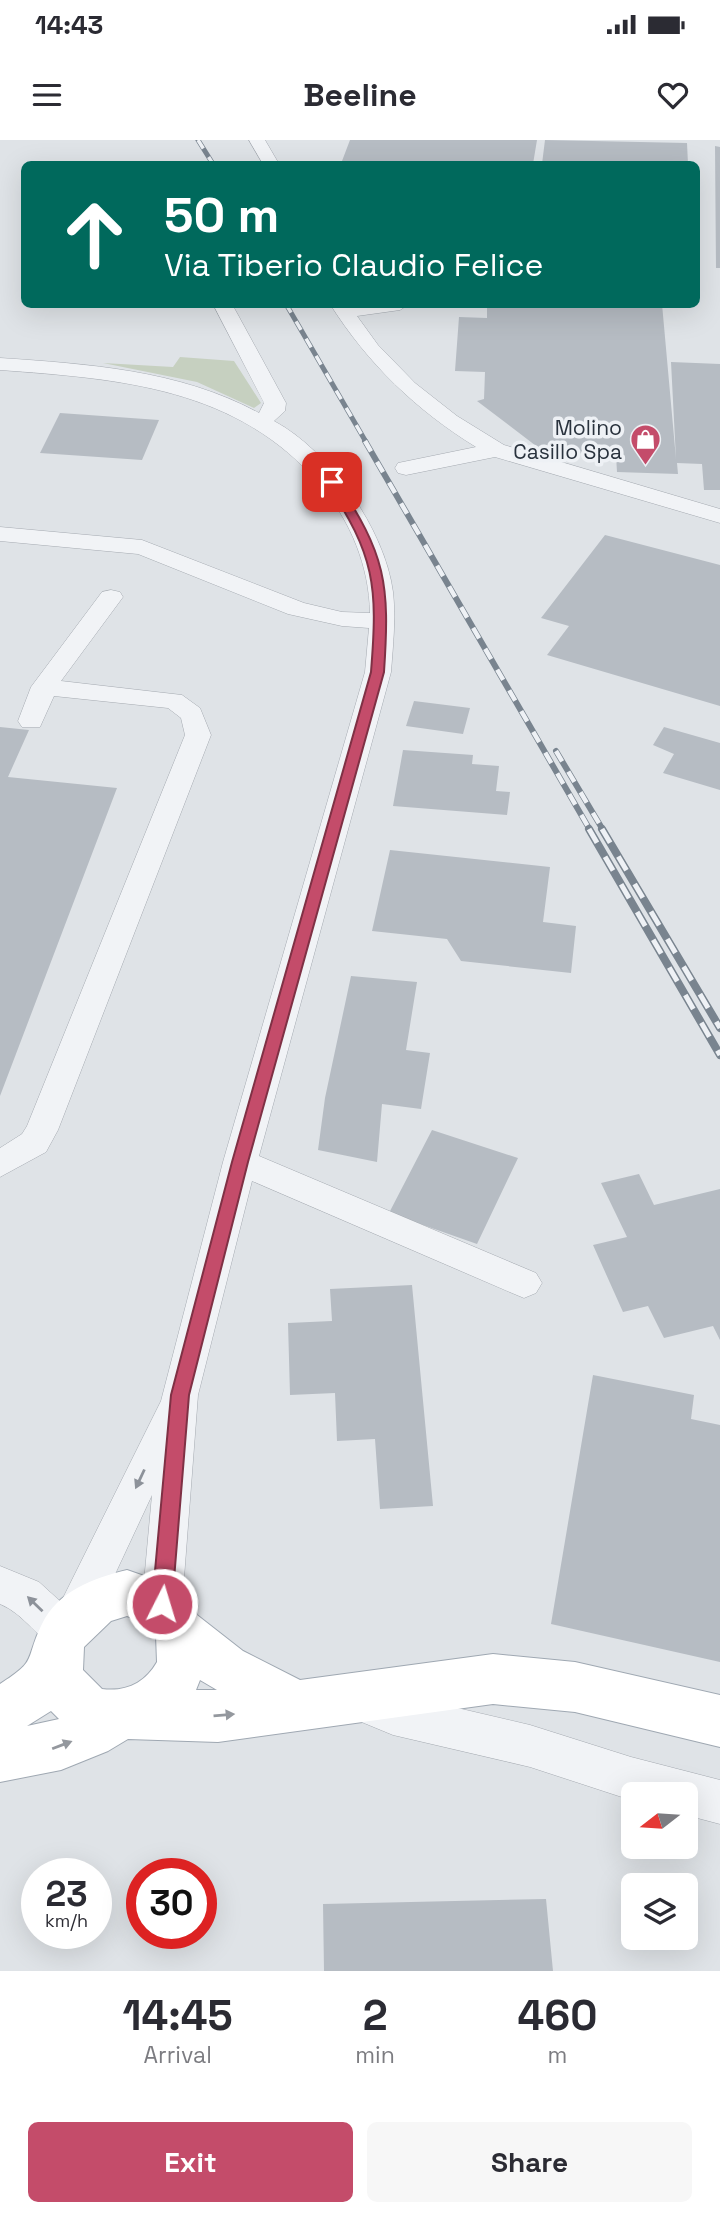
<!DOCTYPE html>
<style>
:root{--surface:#fff;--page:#f7f7f7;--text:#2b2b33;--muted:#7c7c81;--accent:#c44c6a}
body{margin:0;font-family:"Space Grotesk",sans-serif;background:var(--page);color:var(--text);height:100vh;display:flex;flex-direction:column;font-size:26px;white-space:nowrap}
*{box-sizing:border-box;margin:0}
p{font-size:23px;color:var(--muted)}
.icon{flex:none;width:38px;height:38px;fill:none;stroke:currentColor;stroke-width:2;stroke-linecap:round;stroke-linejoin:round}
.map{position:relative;height:1831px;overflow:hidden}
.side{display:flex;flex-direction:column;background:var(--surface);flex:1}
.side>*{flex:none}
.guide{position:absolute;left:21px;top:21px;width:679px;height:147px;border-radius:10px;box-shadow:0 7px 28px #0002;background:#00695c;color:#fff;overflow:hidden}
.needle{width:46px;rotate:253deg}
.tools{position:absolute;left:621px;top:1642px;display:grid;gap:14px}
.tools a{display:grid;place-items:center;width:77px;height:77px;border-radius:10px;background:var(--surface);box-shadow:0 7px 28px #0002;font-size:35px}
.speed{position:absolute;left:21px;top:1718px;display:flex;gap:14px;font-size:35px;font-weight:700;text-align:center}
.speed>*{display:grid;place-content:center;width:91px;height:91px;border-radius:50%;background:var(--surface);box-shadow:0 7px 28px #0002;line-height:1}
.speed small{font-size:18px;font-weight:400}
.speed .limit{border:10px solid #d22;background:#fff;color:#111}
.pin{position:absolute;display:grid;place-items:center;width:60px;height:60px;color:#fff;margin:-30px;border-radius:14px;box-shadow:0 4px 10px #0006}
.me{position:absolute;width:77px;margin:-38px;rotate:5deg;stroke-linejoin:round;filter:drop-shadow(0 0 5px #0008)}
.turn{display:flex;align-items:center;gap:24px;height:147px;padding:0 28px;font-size:32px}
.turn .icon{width:91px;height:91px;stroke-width:2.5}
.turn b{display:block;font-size:49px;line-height:60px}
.eta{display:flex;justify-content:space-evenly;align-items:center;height:119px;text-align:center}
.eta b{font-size:42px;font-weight:800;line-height:49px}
.button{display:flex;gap:14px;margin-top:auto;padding:14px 28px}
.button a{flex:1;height:80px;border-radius:10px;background:var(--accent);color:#fff;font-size:28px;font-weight:800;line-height:80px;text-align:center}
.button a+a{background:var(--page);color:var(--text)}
.status{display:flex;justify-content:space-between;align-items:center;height:49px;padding:0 35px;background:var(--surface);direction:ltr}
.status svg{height:19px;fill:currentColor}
header{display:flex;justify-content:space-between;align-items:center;height:91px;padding:0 28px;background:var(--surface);font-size:32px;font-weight:800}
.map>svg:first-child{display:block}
.green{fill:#c6d0c0}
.building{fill:#b6bcc3}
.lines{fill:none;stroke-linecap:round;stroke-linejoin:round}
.minor-casing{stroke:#a5aab1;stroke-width:1}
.major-casing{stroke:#9fa8b2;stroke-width:2}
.minor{fill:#f1f3f6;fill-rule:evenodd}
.major{fill:#fff;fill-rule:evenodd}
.rail-far2-casing{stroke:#79848f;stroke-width:5}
.rail-far1-casing{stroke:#79848f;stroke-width:6}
.rail-casing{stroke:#79848f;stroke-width:8}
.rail-far2{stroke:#eef1f5;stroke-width:3.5;stroke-dasharray:10;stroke-linecap:butt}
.rail-far1{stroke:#eef1f5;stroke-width:4.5;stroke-dasharray:12;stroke-linecap:butt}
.rail{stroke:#eef1f5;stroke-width:5;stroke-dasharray:16;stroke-linecap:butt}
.oneway{fill:#8d929a}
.oneway2{fill:#94989e}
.route{fill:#c44c6a;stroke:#7f3145;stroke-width:2}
.labels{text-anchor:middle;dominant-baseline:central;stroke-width:7;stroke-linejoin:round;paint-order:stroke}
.far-poi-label{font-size:21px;fill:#29323d;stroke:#eef1f5;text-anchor:end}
</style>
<div class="status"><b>14:43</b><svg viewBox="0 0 49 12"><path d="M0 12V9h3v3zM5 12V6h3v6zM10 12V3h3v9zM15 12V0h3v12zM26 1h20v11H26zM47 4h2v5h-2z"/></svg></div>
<header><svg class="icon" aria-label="menu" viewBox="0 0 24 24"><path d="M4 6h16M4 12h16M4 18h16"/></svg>Beeline<svg class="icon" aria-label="heart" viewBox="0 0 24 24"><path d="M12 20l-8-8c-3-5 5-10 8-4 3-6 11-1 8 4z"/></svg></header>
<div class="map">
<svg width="720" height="1831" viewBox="0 0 720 1831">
<rect width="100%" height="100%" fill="#dfe3e7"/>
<path class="green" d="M180 217 234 221 261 263 254 268 197 242 103 223 173 227Z"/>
<path class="building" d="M350 0H537L533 24H405L342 21Z
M545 0 687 3 688 24H542Z
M715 6 720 7V128H716Z
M543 164H662L676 319 671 222 720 224V350H704L702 324 677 323 678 334 617 332 616 315 544 312 477 261 484 259 485 232 455 231 459 177 487 178V165Z
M60 273 159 280 142 320 40 313Z
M605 395 720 425V566L547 515 569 486 541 478Z
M414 561 470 568 463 594 406 586Z
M0 587 29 590 8 637 117 648 0 956Z
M664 587 720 603V650L663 633 674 614 653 605Z
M403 610 473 615 472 624 499 626 496 651 510 652 507 675 393 666Z
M390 710 550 727 543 782 576 786 571 833 461 821 447 799 372 791Z
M351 836 417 842 406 910 430 913 421 969 382 964 377 1022 318 1010 325 958Z
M432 990 518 1018 477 1104 389 1073Z
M639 1034 654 1065 720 1049V1200L713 1186 664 1198 648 1166 623 1172 593 1105 627 1097 601 1043Z
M412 1145 433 1366 380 1369 375 1299 337 1301 335 1253 290 1255 288 1183 332 1181 330 1149Z
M593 1235 694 1255 691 1279 720 1285V1522L551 1484Z
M546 1759 553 1831H324L323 1764Z"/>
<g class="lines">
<defs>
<path id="minor" d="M249 0H265L279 24H263Z
M213 164H232L286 263 285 271 274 281C330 311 385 390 393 452 396 479 393 505 391 532L259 1016 536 1133 542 1143 536 1153 524 1158 512 1153 252 1041 198 1255 182 1464 176 1478 162 1483 148 1478 142 1464 152 1355 89 1490 84 1492 78 1506 64 1512C38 1501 25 1474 0 1464V1426L39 1442 61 1462 161 1261 223 1022 365 532 369 488 342 486 288 474 138 414 0 401V387L142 400 304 463 342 472 370 473C369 426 351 382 321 346 238 247 120 239 0 230V218C88 224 180 230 259 273L264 263Z
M330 164H409L400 170 357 176 378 205 415 243 457 276 504 305 720 369V383L495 317 406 335 398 333 395 328 398 323 476 307C416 270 368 224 330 164Z
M111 450 120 452 123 457 61 541 182 555 200 568 211 595 58 990 46 1012 0 1037V1008L22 994 27 986 185 595 181 578 168 568 54 556 40 587H22L18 581 31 547 102 452Z
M362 1540 393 1553 530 1585 631 1617 720 1640V1684L686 1675V1654H634V1661L530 1627 393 1595 347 1576 341 1561 347 1546Z"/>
<path id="major" d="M127 1430 173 1446 192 1462 197 1475 243 1511 300 1540 493 1514 575 1522 720 1555V1607L575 1572 493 1564 218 1602 128 1599 108 1611 61 1630 0 1642V1544C39 1519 24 1521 42 1484 58 1451 93 1438 127 1430ZM127 1476 140 1481 156 1495 157 1522C145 1543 126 1552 102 1549L83 1530 84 1507 111 1481ZM200 1540 217 1550H196ZM51 1571 59 1579 27 1586Z"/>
</defs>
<use href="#minor" class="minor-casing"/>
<use href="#major" class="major-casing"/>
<use href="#minor" class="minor"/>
<use href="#major" class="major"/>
<defs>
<path id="rail-far2" d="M198 0 213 24
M286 164 366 302"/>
<path id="rail-far1" d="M365 301 590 690
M556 611 603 690"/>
<path id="rail" d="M589 689 720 915
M602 689 720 888"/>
</defs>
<use href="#rail-far2" class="rail-far2-casing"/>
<use href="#rail-far1" class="rail-far1-casing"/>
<use href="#rail" class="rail-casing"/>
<use href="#rail-far2" class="rail-far2"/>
<use href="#rail-far1" class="rail-far1"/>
<use href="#rail" class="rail"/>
</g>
<defs><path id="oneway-solid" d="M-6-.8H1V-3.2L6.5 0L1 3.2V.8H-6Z" transform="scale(1.75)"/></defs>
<g class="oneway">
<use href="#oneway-solid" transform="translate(140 1339) rotate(115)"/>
<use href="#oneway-solid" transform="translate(35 1464) rotate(-136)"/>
</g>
<g class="oneway2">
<use href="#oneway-solid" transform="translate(224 1575) rotate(-5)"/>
<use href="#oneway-solid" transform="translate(62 1605) rotate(-21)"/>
</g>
<path class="route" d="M328 340H336C386 415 390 443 384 532L248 1022 189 1255 172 1464 169 1471 162 1474 155 1471 152 1464 171 1255 232 1022 371 532C378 445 375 416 326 342Z"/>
<defs>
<symbol id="shop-pin" viewBox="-11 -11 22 30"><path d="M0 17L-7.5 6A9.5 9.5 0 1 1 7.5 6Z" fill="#c44c6a" stroke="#eef1f5"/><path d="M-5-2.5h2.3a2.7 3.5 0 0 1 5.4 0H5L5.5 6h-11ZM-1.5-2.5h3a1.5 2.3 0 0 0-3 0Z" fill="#fff"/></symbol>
</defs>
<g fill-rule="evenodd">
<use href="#shop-pin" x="628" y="282" width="35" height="47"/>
</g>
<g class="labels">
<g class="far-poi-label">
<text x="622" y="287">Molino<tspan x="622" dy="24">Casillo Spa</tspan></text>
</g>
</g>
</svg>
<div class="tools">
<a><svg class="needle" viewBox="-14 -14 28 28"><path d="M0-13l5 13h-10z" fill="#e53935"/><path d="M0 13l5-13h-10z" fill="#7c7c81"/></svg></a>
<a><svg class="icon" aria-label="layers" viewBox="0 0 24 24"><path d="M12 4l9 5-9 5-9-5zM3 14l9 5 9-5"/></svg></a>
</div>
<div class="speed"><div>23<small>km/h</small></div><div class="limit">30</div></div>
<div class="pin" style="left:332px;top:342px;background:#d93025"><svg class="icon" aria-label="arrive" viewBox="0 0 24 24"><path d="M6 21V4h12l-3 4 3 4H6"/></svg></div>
<svg class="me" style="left:162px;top:1464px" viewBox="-20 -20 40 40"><circle r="17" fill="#c44c6a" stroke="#fff" stroke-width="3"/><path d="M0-11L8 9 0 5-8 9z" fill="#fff"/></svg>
<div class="guide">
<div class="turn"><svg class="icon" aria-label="ahead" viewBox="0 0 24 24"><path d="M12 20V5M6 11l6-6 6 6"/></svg><div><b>50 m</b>Via Tiberio Claudio Felice</div></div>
</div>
</div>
<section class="side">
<div class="eta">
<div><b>14:45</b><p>Arrival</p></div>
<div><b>2</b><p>min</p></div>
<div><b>460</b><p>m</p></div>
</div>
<div class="button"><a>Exit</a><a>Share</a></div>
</section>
